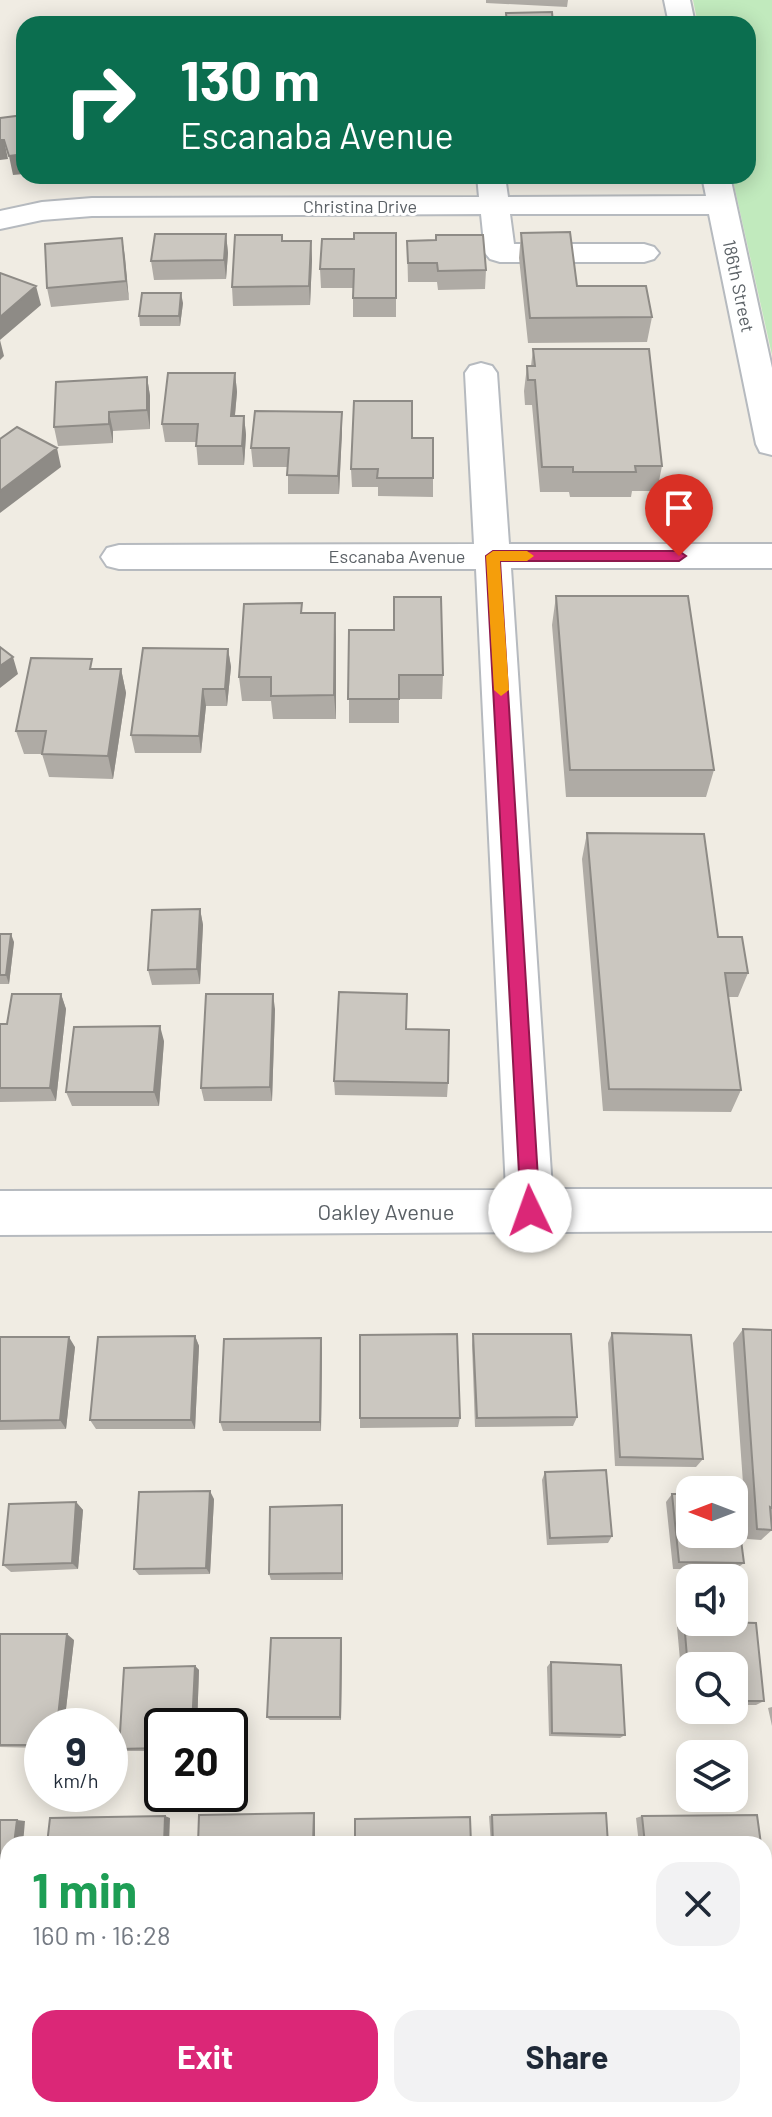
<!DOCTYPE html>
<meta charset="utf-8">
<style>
:root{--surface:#fff;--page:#f2f2f3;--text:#1f2937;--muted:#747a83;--accent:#db2777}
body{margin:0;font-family:Barlow,sans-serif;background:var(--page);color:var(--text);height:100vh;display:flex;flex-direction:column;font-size:30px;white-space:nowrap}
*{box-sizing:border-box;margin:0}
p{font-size:26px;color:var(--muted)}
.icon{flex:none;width:44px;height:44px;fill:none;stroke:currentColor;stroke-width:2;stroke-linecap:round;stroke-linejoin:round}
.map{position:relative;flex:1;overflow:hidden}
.drawer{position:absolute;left:0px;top:1836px;width:772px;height:282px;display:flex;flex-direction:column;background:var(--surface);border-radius:24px 24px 0 0;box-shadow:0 4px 20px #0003}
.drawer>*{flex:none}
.guide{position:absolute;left:16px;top:16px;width:740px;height:168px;border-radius:24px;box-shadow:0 4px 20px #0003;background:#0b6e4f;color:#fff;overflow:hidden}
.needle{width:52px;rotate:270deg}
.controls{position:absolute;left:676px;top:1476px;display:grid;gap:16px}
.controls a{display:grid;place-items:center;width:72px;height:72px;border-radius:16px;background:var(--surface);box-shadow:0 4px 20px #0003;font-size:40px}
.speed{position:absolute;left:24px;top:1708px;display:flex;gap:16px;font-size:40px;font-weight:700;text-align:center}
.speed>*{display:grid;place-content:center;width:104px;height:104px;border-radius:50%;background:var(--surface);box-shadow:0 4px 20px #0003;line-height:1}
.speed small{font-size:20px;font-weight:400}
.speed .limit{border:4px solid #111;border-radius:12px;background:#fff;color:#111}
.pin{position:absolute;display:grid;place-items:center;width:68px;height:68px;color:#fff;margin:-82px -34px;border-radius:50% 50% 50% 0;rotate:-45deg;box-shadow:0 0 8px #0007}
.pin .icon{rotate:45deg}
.me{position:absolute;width:88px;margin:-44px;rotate:357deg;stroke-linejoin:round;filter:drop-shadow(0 0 6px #0008)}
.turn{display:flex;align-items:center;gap:28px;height:168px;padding:0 32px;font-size:36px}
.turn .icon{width:104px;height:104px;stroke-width:2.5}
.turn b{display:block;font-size:56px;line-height:68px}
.round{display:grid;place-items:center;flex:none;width:84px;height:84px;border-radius:24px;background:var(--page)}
.headline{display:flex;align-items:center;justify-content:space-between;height:136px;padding:0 32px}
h1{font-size:48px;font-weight:700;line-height:60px;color:#1e9e55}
.action{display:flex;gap:16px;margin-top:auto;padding:16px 32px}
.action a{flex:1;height:92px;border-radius:24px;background:var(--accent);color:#fff;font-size:32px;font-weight:700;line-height:92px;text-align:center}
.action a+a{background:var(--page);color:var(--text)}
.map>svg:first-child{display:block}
.green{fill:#c1eabd}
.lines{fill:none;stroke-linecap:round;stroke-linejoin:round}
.minor-casing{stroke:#b6babf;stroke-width:4}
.minor{fill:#fff;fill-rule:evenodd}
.wall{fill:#afaba5}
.shaded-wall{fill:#8e8b86}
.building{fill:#cbc7c0;stroke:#8e8b86;stroke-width:2}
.route{fill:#db2777;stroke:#8e194d;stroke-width:2}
.slow{fill:#f59e0b}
.labels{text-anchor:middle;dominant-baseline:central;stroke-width:6;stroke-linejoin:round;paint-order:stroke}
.far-street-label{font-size:18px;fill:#5b6166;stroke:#fff}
.street-label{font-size:22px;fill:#5b6166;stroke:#fff}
</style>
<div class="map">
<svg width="772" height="2117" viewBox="0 0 772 2117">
<rect width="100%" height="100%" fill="#f0ece3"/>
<path class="green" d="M693 0H772V355L732 176H748V24H698Z"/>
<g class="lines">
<defs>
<path id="minor" d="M664 0H690L695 24H669Z
M477 176H505L508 197 706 196 702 176H730L772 368V455L760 452 756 444 709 214H510L514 244H644L654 247 659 253 654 259 644 262H500L490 259 485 253 481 214 92 216 42 220 0 229V211L42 202 92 198 479 197Z
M481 363 492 366 497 373 509 544H772V568H511L552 1189H772V1231L0 1235V1191L506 1190 476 569H119L107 566 101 557 107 548 119 545 474 544 465 373 470 366Z"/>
</defs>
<use href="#minor" class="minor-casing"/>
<use href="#minor" class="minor"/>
</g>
<path class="wall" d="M486 0H568L567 7 486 3Z
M396 233V317H353V288H321L320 269 354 239Z
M521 233 577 286 652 317 647 342 528 343 519 258Z
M226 234 228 253 226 279 154 280 151 261Z
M122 238 129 300 51 307 47 288Z
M283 241H311L312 260 310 305 233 306 232 287Z
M407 241 486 270 485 289 438 290 437 282H408Z
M183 303 180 326H140L139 316Z
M533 349 662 466 657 491H632L631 497H570L569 492H540L532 405H525L524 391 527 366H531Z
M235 373 237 392 235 416H244L246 435 244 465H198L196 442H165L162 424Z
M147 377 150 396V429L113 431V443L58 446 54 427Z
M342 431 339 494H288V467H253L251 448Z
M412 438 433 478V497L378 496V487H352L351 469Z
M556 596 714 770 706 797H566L552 625Z
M302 603V613L336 637V719H273L271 701H242L239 677Z
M349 630 443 675 442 699H399V723H349Z
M228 649 231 667 227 706H206L201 753H135L131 735Z
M94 669H121L126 693 113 779 49 777 42 754H24L16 731Z
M587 833 718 937 748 973 738 997H728L741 1090 731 1112 603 1111 582 859Z
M200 909 203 925 200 984 152 985 148 970Z
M0 934 14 942 9 984H0Z
M61 994 66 1009 56 1101 0 1102V1024H7Z
M275 1009 272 1101H204L201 1088Z
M406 1029 448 1083 447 1097 335 1095 334 1081Z
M164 1041 159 1106H72L66 1092Z
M743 1329 772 1330V1518H771L772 1530 761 1540 747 1539 733 1343Z
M612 1333 703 1459 696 1467 615 1466 608 1343Z
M473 1334 577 1417 573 1426 475 1427 472 1345Z
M195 1336 199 1346 195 1429H96L90 1420Z
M0 1337 75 1347 66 1429 0 1430Z
M322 1348 321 1431H223L220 1422Z
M360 1418H460L458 1427 360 1428Z
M545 1472 612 1536 608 1543 547 1545 542 1480Z
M672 1494 744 1563 736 1569H673L666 1502Z
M214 1499 210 1574 139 1575 134 1569Z
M76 1502 83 1510 78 1569 11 1572 3 1565Z
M342 1505 343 1580H271L269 1574Z
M684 1621 756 1623 764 1701 756 1705H734V1666H690V1704H684L677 1627Z
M0 1634 74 1640 64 1726H42V1748L0 1747Z
M342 1643 341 1720H270L267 1717Z
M551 1662 625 1735 620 1738 549 1736 547 1667Z
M195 1666 199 1670 197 1726H162V1751H124L119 1749Z
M772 1707V1726L768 1708Z
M492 1815 608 1844H491L489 1816Z
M642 1816 761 1844H639L636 1818Z"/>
<path class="shaded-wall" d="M0 140H4L8 159 0 160Z
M24 154V174L13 175 9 156Z
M226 234 228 253 226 279 224 260Z
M122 238 125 257 129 300 126 281Z
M311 241 312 260 310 305 309 286Z
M36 286 41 305 0 340 4 356 0 360V317Z
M181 293 183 303 180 326 179 316Z
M235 373 237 392 233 435 231 416Z
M147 377 150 396V429L147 410Z
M109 412 113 431V443L109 424Z
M342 412V431L339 494 338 476Z
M244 416 246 435 244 465 242 446Z
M57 448 61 467 0 513V491Z
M335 613 336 637V719L334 695Z
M228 649 231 667 227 706 225 689Z
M13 657 18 674 0 688V666Z
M121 669 126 693 113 779 108 756Z
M203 689 206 706 201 753 199 736Z
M200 909 203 925 200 984 197 969Z
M11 934 14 942 9 984 6 975Z
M61 994 66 1009 56 1101 50 1088Z
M273 994 275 1009 272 1101 270 1087Z
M160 1026 164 1041 159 1106 154 1092Z
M195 1336 199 1346 195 1429 191 1420Z
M69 1337 75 1347 66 1429 60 1420Z
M321 1338 322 1348 321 1431 320 1422Z
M210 1491 214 1499 210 1574 206 1568Z
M76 1502 83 1510 78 1569 72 1563Z
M342 1505 343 1513V1580L342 1573Z
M67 1634 74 1640 64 1726H57Z
M341 1638 342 1643 341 1720 340 1717Z
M195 1666 199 1670 197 1726H192Z
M314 1813 315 1814V1844H313Z
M165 1816 170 1818 169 1844H164Z
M17 1820 25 1821 23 1844H14Z
M8 1901V1936L4 1937Z"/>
<path class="building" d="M552 12 553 24H507L506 13Z
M24 115V154L9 156 4 140H0V118Z
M570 232 577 286H646L652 317 530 318 521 233Z
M354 233H396V298H353L354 269H320L322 239H354Z
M155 234H226L224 260 151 261Z
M235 235H282V241H311L309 286 232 287Z
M436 235H483L486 270 438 271 437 263H408L407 241 436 240Z
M122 238 126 281 47 288 45 244Z
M0 273 36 286 0 317Z
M142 293H181L179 316H139Z
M533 349H649L662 466H635L636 472H573V467H542L535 380H528L527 366H535Z
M168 373H235L231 416H244L242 446H196L198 424H162Z
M147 377V410L109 412V424L54 427 56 382Z
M354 401H412V438H433V478H377L378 469H351Z
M255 411 342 412 338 476 287 475 289 448H251Z
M17 427 57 448 0 491V439Z
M556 596H688L714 770H570Z
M394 597H441L443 675H399V699H348L349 630H394Z
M302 603 301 613H335L334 695 271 696V677H239L244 604Z
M0 647 13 657 0 666Z
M143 648 228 649 225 689H203L199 736 131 735Z
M31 658 92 659 90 669H121L108 756 42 754 46 731H16Z
M587 833 704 834 718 937H742L748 973H725L741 1090 609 1089Z
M200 909 197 969 148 970 152 910Z
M0 934H11L6 975H0Z
M339 992 407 994 406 1029 449 1030 448 1083 334 1081Z
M12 994H61L50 1088H0V1024H7Z
M206 994H273L270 1087 201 1088Z
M160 1026 154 1092H66L74 1027Z
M743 1329 772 1330V1508L770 1507 772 1530 757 1529Z
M612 1333 691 1335 703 1459 620 1457Z
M457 1334 460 1418H360V1335Z
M473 1334H571L577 1417 477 1418Z
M195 1336 191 1420H90L98 1337Z
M0 1337H69L60 1420 0 1421Z
M321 1338 320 1422H220L224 1339Z
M606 1470 612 1536 550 1538 545 1472Z
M210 1491 206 1568 134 1569 139 1492Z
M672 1494H690V1534H734V1494H735L744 1563 679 1562Z
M76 1502 72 1563 3 1565 9 1504Z
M342 1505V1573L269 1574 270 1507Z
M684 1621 756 1623 764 1701H734V1666H690V1693Z
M0 1634H67L57 1726H42V1745H0Z
M271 1638H341L340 1717H267Z
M551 1662 621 1665 625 1735 552 1733Z
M195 1666 192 1726H162V1748L119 1749 124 1668Z
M314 1813 313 1844H198L199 1815Z
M606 1813 608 1844H493L492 1815Z
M757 1815 761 1844H645L642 1816Z
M165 1816 164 1844H47L50 1818Z
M470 1817 471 1844H355V1819Z
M0 1820H17L14 1844H8V1901L4 1937H0Z
M764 1867 772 1931H764Z"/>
<path class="route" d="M493 551H679L686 556 679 561H500L540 1211 537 1217 530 1219 524 1217 521 1211 486 556Z"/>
<path class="slow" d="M493 551H527L534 556 527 561H500L509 690 501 696 494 690 486 556Z"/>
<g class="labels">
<g class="far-street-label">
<text x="360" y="206">Christina Drive</text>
<text transform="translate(739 286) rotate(78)">186th Street</text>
<text x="397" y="556">Escanaba Avenue</text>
</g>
<g class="street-label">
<text x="386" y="1211">Oakley Avenue</text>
</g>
</g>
</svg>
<div class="controls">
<a><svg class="needle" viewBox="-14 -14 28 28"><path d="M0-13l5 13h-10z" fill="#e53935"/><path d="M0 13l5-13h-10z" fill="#747a83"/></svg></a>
<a><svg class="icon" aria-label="sound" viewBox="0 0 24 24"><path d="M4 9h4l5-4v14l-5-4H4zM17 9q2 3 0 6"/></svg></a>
<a><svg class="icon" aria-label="search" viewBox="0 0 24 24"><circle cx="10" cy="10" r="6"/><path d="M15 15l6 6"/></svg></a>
<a><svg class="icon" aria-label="layers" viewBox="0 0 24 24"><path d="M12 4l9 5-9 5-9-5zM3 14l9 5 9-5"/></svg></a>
</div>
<div class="speed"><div>9<small>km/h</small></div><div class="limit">20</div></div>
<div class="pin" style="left:679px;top:556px;background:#d93025"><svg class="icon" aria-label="arrive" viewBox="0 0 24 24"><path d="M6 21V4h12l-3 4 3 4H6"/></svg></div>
<svg class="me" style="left:530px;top:1211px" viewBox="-20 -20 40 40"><circle r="19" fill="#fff"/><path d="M0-13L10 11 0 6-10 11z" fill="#db2777"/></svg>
<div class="guide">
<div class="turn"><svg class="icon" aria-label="right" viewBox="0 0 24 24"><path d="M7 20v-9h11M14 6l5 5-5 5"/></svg><div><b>130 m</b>Escanaba Avenue</div></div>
</div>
<section class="drawer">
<div class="headline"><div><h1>1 min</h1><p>160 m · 16:28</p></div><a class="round"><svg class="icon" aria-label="close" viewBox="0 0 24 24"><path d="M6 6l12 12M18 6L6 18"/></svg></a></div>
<div class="action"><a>Exit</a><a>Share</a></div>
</section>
</div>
